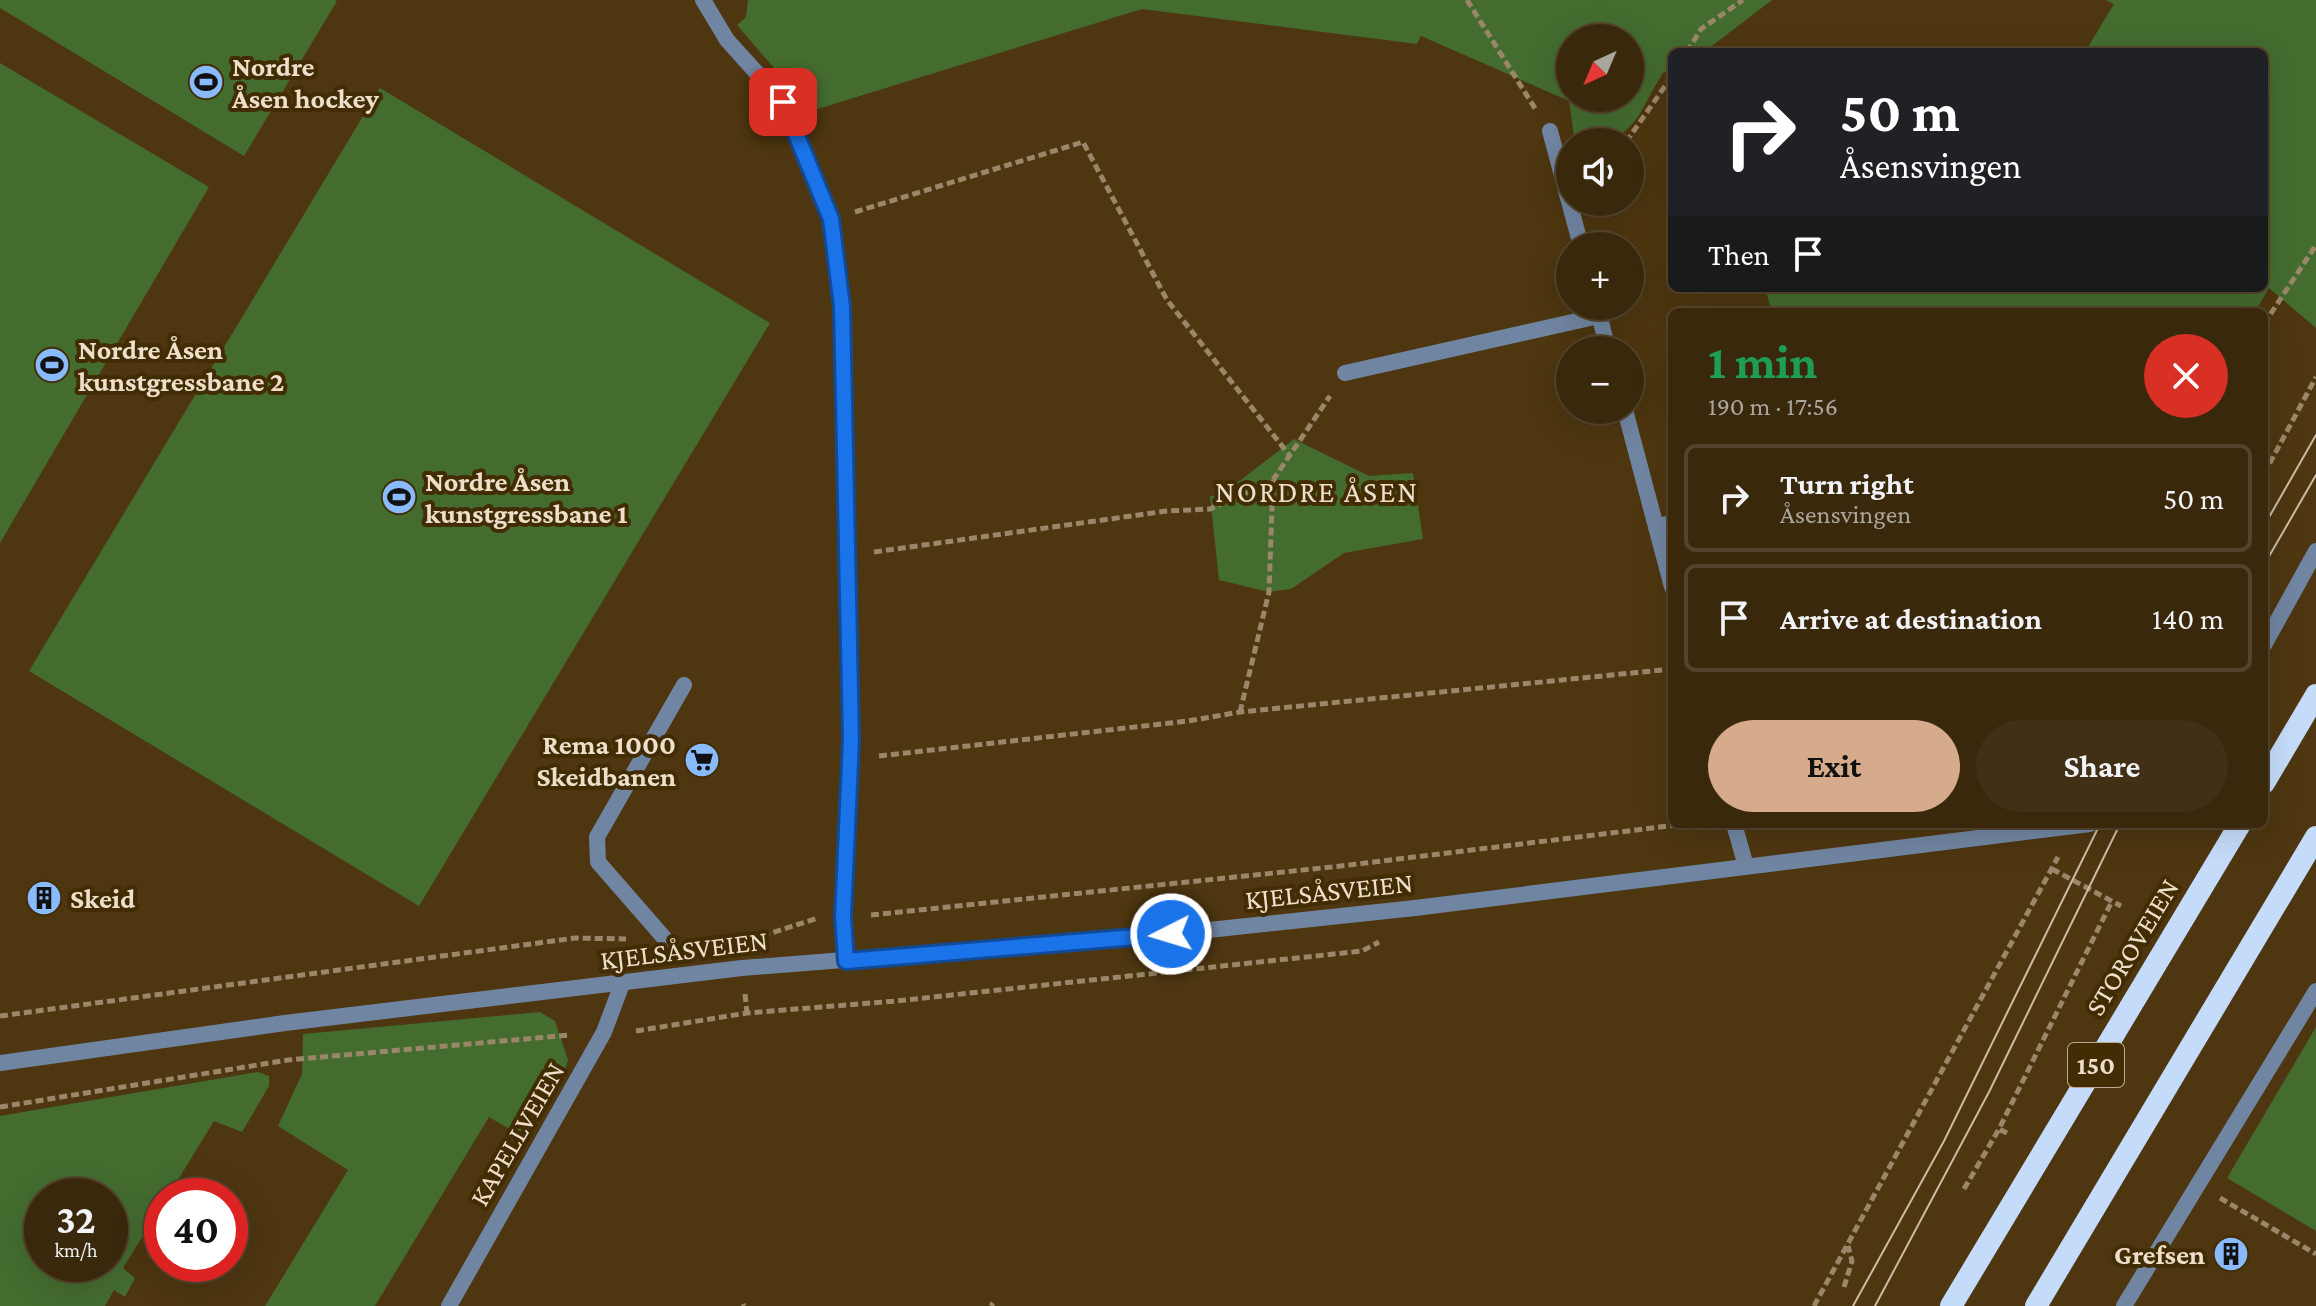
<!DOCTYPE html>
<meta charset="utf-8">
<style>
:root{--surface:#3a280c;--page:#413015;--text:#f1f3f6;--muted:#aba69d;--line:#54442d;--accent:#d6ab8b}
body{margin:0;font-family:"Crimson Pro",serif;background:var(--page);color:var(--text);height:100vh;display:flex;flex-direction:column;font-size:30px;white-space:nowrap}
*{box-sizing:border-box;margin:0}
p{font-size:26px;color:var(--muted)}
.icon{flex:none;width:44px;height:44px;fill:none;stroke:currentColor;stroke-width:2;stroke-linecap:round;stroke-linejoin:round}
.map{position:relative;flex:1;overflow:hidden}
.side{position:absolute;left:1668px;top:308px;width:600px;height:520px;display:flex;flex-direction:column;background:var(--surface);border-radius:12px;box-shadow:0 8px 32px #0002,0 0 0 2px var(--line)}
.side>*{flex:none}
.hud{position:absolute;left:1668px;top:48px;width:600px;height:244px;border-radius:12px;box-shadow:0 8px 32px #0002,0 0 0 2px var(--line);background:#202124;color:#fff;overflow:hidden}
.needle{width:52px;rotate:224deg}
.buttons{position:absolute;left:1556px;top:24px;display:grid;gap:16px}
.buttons a{display:grid;place-items:center;width:88px;height:88px;border-radius:50%;background:var(--surface);box-shadow:0 8px 32px #0002,0 0 0 2px var(--line);font-size:40px}
.speed{position:absolute;left:24px;top:1178px;display:flex;gap:16px;font-size:40px;font-weight:700;text-align:center}
.speed>*{display:grid;place-content:center;width:104px;height:104px;border-radius:50%;background:var(--surface);box-shadow:0 8px 32px #0002,0 0 0 2px var(--line);line-height:1}
.speed small{font-size:20px;font-weight:400}
.speed .limit{border:12px solid #d22;background:#fff;color:#111}
.pin{position:absolute;display:grid;place-items:center;width:68px;height:68px;color:#fff;margin:-34px;border-radius:16px;box-shadow:0 4px 12px #0006}
.me{position:absolute;width:88px;margin:-44px;rotate:265deg;stroke-linejoin:round;filter:drop-shadow(0 0 6px #0008)}
.turn{display:flex;align-items:center;gap:28px;height:168px;padding:0 40px;font-size:36px}
.turn .icon{width:104px;height:104px;stroke-width:2.5}
.turn b{display:block;font-size:56px;line-height:68px}
.then{display:flex;align-items:center;height:76px;padding:0 40px;background:#0003;gap:16px;font-size:30px}
.round{display:grid;place-items:center;flex:none;width:84px;height:84px;border-radius:42px;background:var(--page)}
.headline{display:flex;align-items:center;justify-content:space-between;height:136px;padding:0 40px}
h1{font-size:48px;font-weight:700;line-height:60px;color:#1e9e55}
.button{display:flex;gap:16px;margin-top:auto;padding:16px 40px}
.button a{flex:1;height:92px;border-radius:48px;background:var(--accent);color:#111;font-size:32px;font-weight:700;line-height:92px;text-align:center}
.button a+a{background:var(--page);color:var(--text)}
ul{padding:0;list-style:none}
li{display:flex;align-items:center;gap:24px;height:108px;margin:0 16px 12px;padding:0 24px;border:4px solid var(--line);border-radius:12px}
li div{flex:1}
li b{display:block;font-size:30px}
li em{font-style:normal}
.map>svg:first-child{display:block}
.green{fill:#446c2f;fill-rule:evenodd}
.lines{fill:none;stroke-linecap:round;stroke-linejoin:round}
.path{stroke:#9a8769;stroke-width:5;stroke-dasharray:8 4;stroke-linecap:butt}
.service{stroke:#7085a1;stroke-width:16}
.minor{stroke:#7085a1;stroke-width:16}
.tertiary{stroke:#7085a1;stroke-width:16}
.trunk{stroke:#c4dbf9;stroke-width:22}
.tram{stroke:#cbbba3;stroke-width:2}
.route-casing{stroke:#114b97;stroke-width:20}
.route{stroke:#1a73e8;stroke-width:14}
.labels{text-anchor:middle;dominant-baseline:central;stroke-width:8;stroke-linejoin:round;paint-order:stroke}
.shield{fill:#422c04;stroke:#baa98f;stroke-width:2}
.shield-label{font-size:26px;font-weight:bold;fill:#eedfcb}
.poi-label{font-size:28px;font-weight:bold;fill:#eedfcb;stroke:#422c04;text-anchor:start}
.street-label{font-size:28px;fill:#eedfcb;stroke:#422c04}
.neighbourhood-label{font-size:30px;letter-spacing:2px;fill:#eedfcb;stroke:#422c04}
</style>
<div class="map">
<svg width="2316" height="1306" viewBox="0 0 2316 1306">
<rect width="100%" height="100%" fill="#4d3610"/>
<path class="green" d="M0 0H335L337 1 244 156 0 8Z
M748 0H1772L1704 52H1672V69L1663 73C1633 121 1637 142 1575 142L1569 101 1421 36 1417 44 1142 9 811 111 737 25 746 17ZM1570 38H1630V98H1570Z
M2105 0H2316V328L2269 288 2255 312H1772L1765 288H2264V52H2085L2114 4Z
M0 63 209 187 0 543Z
M380 88 770 323 419 906 29 671Z
M1294 439 1369 476 1413 473 1423 539 1344 553 1291 589 1269 592 1219 580 1210 496 1221 495Z
M540 1012 555 1021 568 1060 563 1079 524 1138 489 1117 375 1306H265L348 1170 278 1126 302 1074 303 1034Z
M2316 1027V1231L2227 1178Z
M258 1072 269 1076V1086L242 1132 214 1121 168 1196H162V1205L123 1268 135 1278 125 1297 114 1290 105 1306H0V1116ZM110 1196V1264H42V1196Z"/>
<g class="lines">
<path class="path" d="M1467 0 1536 110
M1687 52 1701 29 1743 0
M1626 142 1672 76
M855 212 1083 142 1167 300 1290 456
M2264 324 2316 245
M2264 474 2316 377
M874 552 1167 511 1210 509 1273 480 1330 396
M1240 712 1269 592 1273 480
M879 756 1188 721 1240 712 1672 669
M1792 824 1819 826
M2052 869 2121 906
M871 915 1341 866 1685 824
M762 936 818 918
M745 994 747 1013
M0 1016 575 938 626 939
M636 1031 747 1013 896 1001 1362 951 1379 942
M0 1107 288 1060 570 1035
M2007 1133 1999 1129 2112 901
M1964 1189 1999 1129
M2220 1198 2316 1254
M1844 1287 1852 1261 1848 1246
M743 1304 744 1306
M991 1306 993 1303
M1814 1306 2058 857"/>
<path class="service" d="M1345 373 1599 316
M1656 526 1672 523
M666 940 598 862 597 837 684 685
M2124 1306 2316 991"/>
<path class="minor" d="M703 0 727 40 783 102 831 219 842 307 851 740 843 917 846 961
M1550 131 1581 246
M1597 306 1608 350
M1625 410 1672 587
M1734 824 1746 866
M449 1306 604 1032 622 984"/>
<path class="tertiary" d="M2264 645 2316 551
M0 1063 285 1023 742 968 1171 934 1415 908 2090 824"/>
<path class="trunk" d="M2264 783 2316 695
M1951 1306 2240 824
M2036 1306 2316 837"/>
<path class="tram" d="M2264 526 2316 435
M2264 565 2316 475
M1853 1306 1944 1141 2100 824
M1875 1306 1989 1092 2120 824"/>
</g>
<g class="lines">
<defs>
<path id="route" d="M783 102 831 219 842 307 851 740 843 917 846 961 1171 934"/>
</defs>
<use href="#route" class="route-casing"/>
<use href="#route" class="route"/>
</g>
<defs>
<symbol id="stadium-disc" viewBox="-11 -11 22 22"><circle r="9.5" fill="#89bafc" stroke="#422c04"/><path d="M0-5a6.5 5 0 1 0 0 10a6.5 5 0 1 0 0-10ZM-3.5-1.8h7v3.6h-7Z" fill="#111"/></symbol>
<symbol id="supermarket-disc" viewBox="-11 -11 22 22"><circle r="9.5" fill="#89bafc" stroke="#422c04"/><path d="M-6-5.5h2.5l.6 2H6L4.5 2H-2.5L-4.4-4H-6ZM-1.5 3.2a1.3 1.3 0 1 0 .1 0ZM3 3.2a1.3 1.3 0 1 0 .1 0Z" fill="#111"/></symbol>
<symbol id="building-disc" viewBox="-11 -11 22 22"><circle r="9.5" fill="#89bafc" stroke="#422c04"/><path d="M-4-6H4V6H1V3H-1V6H-4ZM-2.5-4.3h1.7v1.8h-1.7ZM.8-4.3h1.7v1.8H.8ZM-2.5-1h1.7V.8h-1.7ZM.8-1h1.7V.8H.8Z" fill="#111"/></symbol>
</defs>
<g fill-rule="evenodd">
<use href="#stadium-disc" x="186" y="62" width="40" height="40"/>
<use href="#stadium-disc" x="32" y="345" width="40" height="40"/>
<use href="#stadium-disc" x="379" y="477" width="40" height="40"/>
<use href="#supermarket-disc" x="682" y="740" width="40" height="40"/>
<use href="#building-disc" x="24" y="878" width="40" height="40"/>
<use href="#building-disc" x="2211" y="1234" width="40" height="40"/>
</g>
<g class="labels">
<rect class="shield" x="2068" y="1043" width="56" height="44" rx="6"/>
<g class="shield-label">
<text x="2096" y="1065">150</text>
</g>
<g class="poi-label">
<text x="232" y="66">Nordre<tspan x="232" dy="32">Åsen hockey</tspan></text>
<text x="78" y="349">Nordre Åsen<tspan x="78" dy="32">kunstgressbane 2</tspan></text>
<text x="425" y="481">Nordre Åsen<tspan x="425" dy="32">kunstgressbane 1</tspan></text>
<text x="676" y="744" text-anchor="end">Rema 1000<tspan x="676" dy="32">Skeidbanen</tspan></text>
<text x="70" y="898">Skeid</text>
<text x="2205" y="1254" text-anchor="end">Grefsen</text>
</g>
<g class="street-label">
<text transform="translate(1329 891) rotate(-6)">KJELSÅSVEIEN</text>
<text transform="translate(2132 947) rotate(-59)">STOROVEIEN</text>
<text transform="translate(684 950) rotate(-7)">KJELSÅSVEIEN</text>
<text transform="translate(517 1134) rotate(-60)">KAPELLVEIEN</text>
</g>
<g class="neighbourhood-label">
<text x="1317" y="491">NORDRE ÅSEN</text>
</g>
</g>
</svg>
<div class="buttons">
<a><svg class="needle" viewBox="-14 -14 28 28"><path d="M0-13l5 13h-10z" fill="#e53935"/><path d="M0 13l5-13h-10z" fill="#aba69d"/></svg></a>
<a><svg class="icon" aria-label="sound" viewBox="0 0 24 24"><path d="M4 9h4l5-4v14l-5-4H4zM17 9q2 3 0 6"/></svg></a>
<a>+</a>
<a>−</a>
</div>
<div class="speed"><div>32<small>km/h</small></div><div class="limit">40</div></div>
<div class="pin" style="left:783px;top:102px;background:#d93025"><svg class="icon" aria-label="arrive" viewBox="0 0 24 24"><path d="M6 21V4h12l-3 4 3 4H6"/></svg></div>
<svg class="me" style="left:1171px;top:934px" viewBox="-20 -20 40 40"><circle r="17" fill="#1a73e8" stroke="#fff" stroke-width="3"/><path d="M0-11L8 9 0 5-8 9z" fill="#fff"/></svg>
<div class="hud">
<div class="turn"><svg class="icon" aria-label="right" viewBox="0 0 24 24"><path d="M7 20v-9h11M14 6l5 5-5 5"/></svg><div><b>50 m</b>Åsensvingen</div></div>
<div class="then">Then<svg class="icon" aria-label="arrive" viewBox="0 0 24 24"><path d="M6 21V4h12l-3 4 3 4H6"/></svg></div>
</div>
<section class="side">
<div class="headline"><div><h1>1 min</h1><p>190 m · 17:56</p></div><a class="round" style="background:#d93025;color:#fff"><svg class="icon" aria-label="close" viewBox="0 0 24 24"><path d="M6 6l12 12M18 6L6 18"/></svg></a></div>
<ul>
<li><svg class="icon" aria-label="right" viewBox="0 0 24 24"><path d="M7 20v-9h11M14 6l5 5-5 5"/></svg><div><b>Turn right</b><p>Åsensvingen</p></div><em>50 m</em></li>
<li><svg class="icon" aria-label="arrive" viewBox="0 0 24 24"><path d="M6 21V4h12l-3 4 3 4H6"/></svg><div><b>Arrive at destination</b></div><em>140 m</em></li>
</ul>
<div class="button"><a>Exit</a><a>Share</a></div>
</section>
</div>
